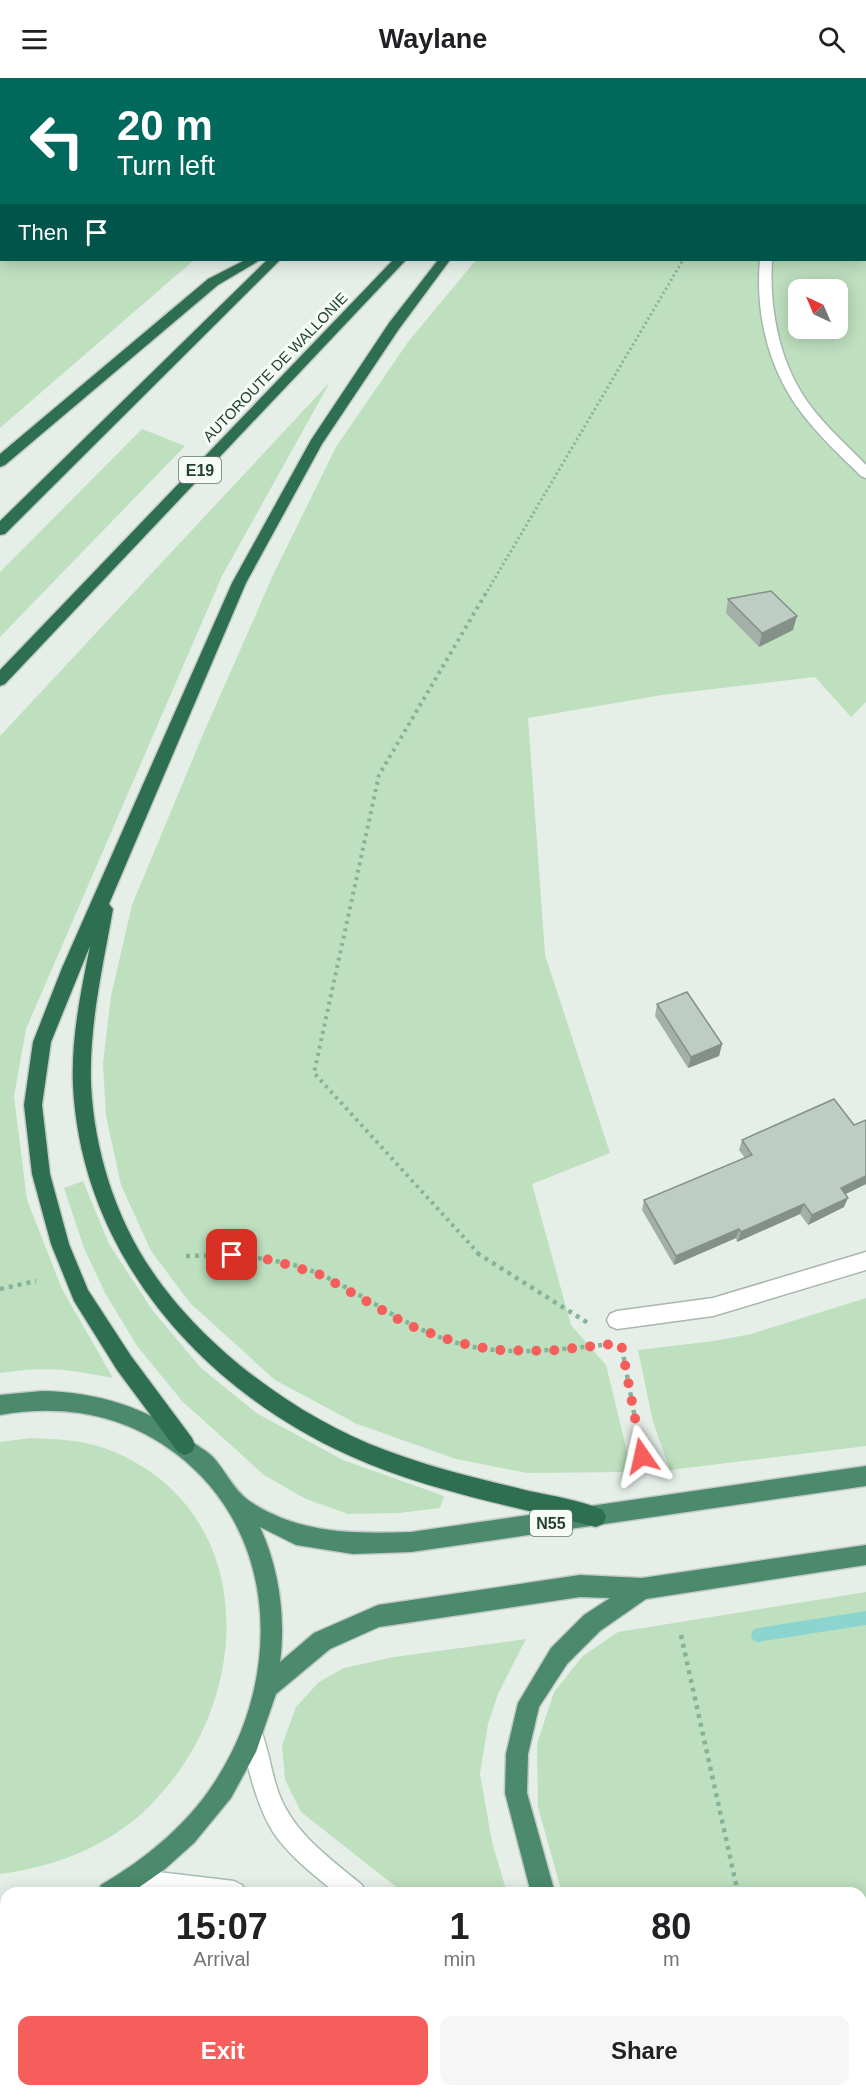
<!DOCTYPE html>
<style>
:root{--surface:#fff;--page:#f6f6f6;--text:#202124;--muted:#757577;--accent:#f65e5c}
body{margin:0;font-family:Arial,sans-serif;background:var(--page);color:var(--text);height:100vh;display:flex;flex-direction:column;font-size:22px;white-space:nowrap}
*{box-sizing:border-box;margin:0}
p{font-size:20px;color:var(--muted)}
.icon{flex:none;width:33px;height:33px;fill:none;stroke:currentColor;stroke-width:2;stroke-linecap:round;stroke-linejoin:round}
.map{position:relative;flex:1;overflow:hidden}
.details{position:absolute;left:0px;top:1809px;width:867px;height:210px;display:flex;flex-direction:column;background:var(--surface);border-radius:18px 18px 0 0;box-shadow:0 3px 15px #0003}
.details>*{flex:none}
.guide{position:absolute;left:0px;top:0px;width:867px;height:183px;box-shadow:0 3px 15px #0003;background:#00695c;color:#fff;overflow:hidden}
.needle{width:39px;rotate:316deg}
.tools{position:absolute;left:788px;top:201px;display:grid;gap:12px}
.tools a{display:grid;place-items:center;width:60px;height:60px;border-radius:12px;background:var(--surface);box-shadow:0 3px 15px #0003;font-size:30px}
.pin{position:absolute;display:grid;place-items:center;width:51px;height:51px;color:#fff;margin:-26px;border-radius:12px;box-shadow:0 3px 9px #0006}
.me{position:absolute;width:66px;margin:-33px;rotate:349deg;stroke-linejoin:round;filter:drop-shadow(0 0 4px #0008)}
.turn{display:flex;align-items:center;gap:21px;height:126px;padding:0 18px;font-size:27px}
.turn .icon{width:78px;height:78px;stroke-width:2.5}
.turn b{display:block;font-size:42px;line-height:51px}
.then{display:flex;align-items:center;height:57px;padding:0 18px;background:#0003;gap:12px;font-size:22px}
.eta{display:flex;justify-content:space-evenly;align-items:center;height:102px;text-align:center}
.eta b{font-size:36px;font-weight:600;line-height:42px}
.button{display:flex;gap:12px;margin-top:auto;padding:12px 18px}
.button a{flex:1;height:69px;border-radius:12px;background:var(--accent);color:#fff;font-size:24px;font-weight:600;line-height:69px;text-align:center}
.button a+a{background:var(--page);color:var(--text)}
header{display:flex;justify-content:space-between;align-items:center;height:78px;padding:0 18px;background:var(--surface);font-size:27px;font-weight:600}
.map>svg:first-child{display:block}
.built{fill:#d3dfd7}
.green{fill:#bee0bf;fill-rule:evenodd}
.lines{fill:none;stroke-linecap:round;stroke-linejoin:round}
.stream{fill:#8cd4cf;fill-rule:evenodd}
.minor-casing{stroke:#a7b7ae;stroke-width:3}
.secondary-casing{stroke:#a6beb0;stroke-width:3}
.trunk-casing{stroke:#c1cac6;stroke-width:3}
.motorway-casing{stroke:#c1cac6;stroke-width:3}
.path-far2{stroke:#85b39a;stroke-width:3;stroke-dasharray:2 3;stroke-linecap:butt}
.path-far1{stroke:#85b39a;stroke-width:4;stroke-dasharray:3 4.5;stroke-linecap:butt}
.path{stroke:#85b39a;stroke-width:4.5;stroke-dasharray:4 5;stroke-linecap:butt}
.minor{fill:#fff;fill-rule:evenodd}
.secondary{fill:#fff;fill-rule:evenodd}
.trunk{fill:#4b8a6c;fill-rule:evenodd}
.motorway{fill:#2e6f52;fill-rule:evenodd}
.wall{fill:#a3b0a8}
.shaded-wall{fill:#849088}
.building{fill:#bdcdc3;stroke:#849088;stroke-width:1.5}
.route{stroke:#f65e5c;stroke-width:10;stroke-dasharray:0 18}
.labels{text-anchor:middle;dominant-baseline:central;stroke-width:6;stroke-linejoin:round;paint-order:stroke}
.far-street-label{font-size:15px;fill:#234132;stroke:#f6fbf7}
.shield{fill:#f6fbf7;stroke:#62796d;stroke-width:1.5}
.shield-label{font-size:16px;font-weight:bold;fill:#234132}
</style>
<header><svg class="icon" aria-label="menu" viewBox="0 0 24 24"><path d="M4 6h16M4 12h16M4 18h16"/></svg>Waylane<svg class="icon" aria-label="search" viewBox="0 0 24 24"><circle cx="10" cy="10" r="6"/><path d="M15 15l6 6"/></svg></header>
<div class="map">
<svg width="866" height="2019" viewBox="0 0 866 2019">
<rect width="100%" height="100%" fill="#e5efe8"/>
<path class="built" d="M0 1885H6V2013H442L445 2019H0Z"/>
<path class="green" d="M0 0H402L2 2V182H194L0 350Z
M634 0H866V624L851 639 815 599 662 617 528 640 545 877 610 1075 532 1106 571 1247 606 1287 632 1394 527 1395 456 1381 357 1346 275 1302 190 1225 151 1173 121 1107 106 1038 103 985 111 918 132 827 204 654 274 495 336 369 408 264 476 182H866V2L633 1ZM798 212H837V250H798Z
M330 304 222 498 26 951 14 1018 27 1122 62 1211 113 1300C69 1291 44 1288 0 1295V658Z
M142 351 185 368 0 559V494Z
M83 1103 109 1166 153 1233 201 1290 258 1336 343 1382 444 1418 440 1430 399 1435 348 1436 306 1421 264 1397 182 1323 137 1268 105 1215 84 1170 64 1110Z
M866 1220V1368L670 1392 653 1344 638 1272 714 1263 751 1256Z
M31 1360C57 1361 83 1362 107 1371 248 1425 256 1592 174 1700 159 1719 142 1738 122 1751 83 1778 47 1789 0 1796V1364Z
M866 1514V2019H602L601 2013H861V1815H562L538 1729 537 1666 554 1614 583 1578 618 1554Z
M526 1561 498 1616 488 1646 480 1696 492 1764 507 1815H404L301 1734 285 1702 282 1667 296 1629 319 1604 344 1590 394 1579Z"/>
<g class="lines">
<path class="stream" d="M866 1533V1547L758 1564 753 1562 751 1557 753 1552 758 1550Z"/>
<defs>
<path id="minor" d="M856 0H866V3L855 2Z
M760 182H772C769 233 780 289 812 330 828 351 848 368 866 387V400L861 398C842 379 821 360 804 338 769 294 755 237 760 182Z
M866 1174V1192L713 1238 617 1251 610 1248 607 1242 610 1236 617 1233 713 1220Z"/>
<path id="secondary" d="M252 1647 260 1650C269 1671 271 1695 279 1716 294 1756 331 1781 362 1807L366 1815H336C314 1797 289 1778 273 1754 256 1726 248 1690 241 1658L244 1650Z
M133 1791 234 1803 242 1807 246 1815 133 1813 125 1810 122 1802 125 1794Z
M465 2013H491L493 2019H467Z
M517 2013H541L543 2019H519Z"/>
<path id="trunk" d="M42 1313C97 1314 147 1329 191 1363 198 1368 207 1373 213 1379 225 1392 234 1412 248 1422 298 1456 352 1456 411 1454L866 1388V1408L411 1474 353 1476 296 1467 260 1449C279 1490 286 1540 280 1584L314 1555 378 1527 580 1497 642 1500 866 1467V1487L646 1521 600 1553 567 1586 539 1629 528 1676 527 1715 555 1815H531L505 1715 506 1676 518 1625 551 1570 584 1537 610 1520 580 1519 379 1549 330 1571 276 1616 256 1674 231 1720 194 1765 165 1791 131 1815H97L101 1807C145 1781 186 1748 214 1705 283 1601 280 1454 175 1375 123 1336 64 1326 0 1337V1317Z
M6 1835V1859L0 1860V1836Z
M568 2013H592L593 2019H569Z"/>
<path id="motorway" d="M453 0H465L452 2Z
M567 0H579L566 2Z
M245 182H260L218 207 5 387 0 389V376L208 201Z
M267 182H280L5 456 0 457V443Z
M393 182H406L5 606 0 608V592Z
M438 182H450L399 251 322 366 246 505 109 826 113 831C103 888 89 947 91 1006 94 1071 115 1139 152 1193 204 1270 298 1340 385 1372 432 1390 481 1401 529 1413 553 1418 580 1422 603 1432L606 1439 603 1446 596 1449C513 1428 427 1413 348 1377 200 1310 81 1175 73 1007 71 960 81 913 90 868L51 964 42 1027 50 1096 69 1166 88 1212 131 1278 192 1360 195 1367 192 1374 185 1377 178 1374 117 1292 74 1223 51 1166 32 1096 24 1027 33 964 62 890 232 505 311 362 389 245Z"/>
</defs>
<use href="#minor" class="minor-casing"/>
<use href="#secondary" class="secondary-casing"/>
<use href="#trunk" class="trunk-casing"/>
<use href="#motorway" class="motorway-casing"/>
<path class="path-far2" d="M485 517 683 182"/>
<path class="path-far1" d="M479 1176 314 995 379 697 486 515"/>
<path class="path" d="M477 1175 588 1245
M186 1178C233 1177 281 1178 324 1198 368 1219 407 1250 454 1264 502 1279 554 1272 603 1267
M0 1211 36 1203
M622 1270 642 1378
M681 1557 738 1815
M861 1913 866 1915
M782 2013 783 2019"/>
<use href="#minor" class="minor"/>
<use href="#secondary" class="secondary"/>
<use href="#trunk" class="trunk"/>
<use href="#motorway" class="motorway"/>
</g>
<path class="wall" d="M728 521 793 552 759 569 726 535Z
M657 926 722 966 719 978 688 990 655 938Z
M866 1042V1106L846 1116 844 1129 808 1147 800 1136 737 1164 736 1160 674 1187 642 1132 644 1122 745 1080 739 1072 742 1062 854 1047Z"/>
<path class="shaded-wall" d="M797 538 793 552 759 569 762 555Z
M722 966 719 978 688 990 691 979Z
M866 1098V1106L837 1120 841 1110Z
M848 1120 844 1129 808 1147 812 1137Z
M804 1126 800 1136 737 1164 741 1154Z
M739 1151 736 1160 674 1187 676 1178Z"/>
<path class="building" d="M771 513 797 538 762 555 728 521Z
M687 914 722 966 691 979 657 926Z
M834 1021 854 1047 866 1042V1098L841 1110 848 1120 812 1137 804 1126 741 1154 739 1151 676 1178 644 1122 752 1077 742 1062Z
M130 2013H170L217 2019H129Z"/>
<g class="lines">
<path class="route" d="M232 1177 272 1182 321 1197 408 1247 455 1264 494 1272 548 1273 621 1265 642 1378"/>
</g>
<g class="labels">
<g class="far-street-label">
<text transform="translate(275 289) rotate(-46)">AUTOROUTE DE WALLONIE</text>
</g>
<g class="shield">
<rect x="179" y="379" width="42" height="26" rx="4.5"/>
<rect x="530" y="1432" width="42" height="26" rx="4.5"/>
</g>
<g class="shield-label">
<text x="200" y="392">E19</text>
<text x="551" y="1445">N55</text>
</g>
</g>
</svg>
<div class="tools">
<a><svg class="needle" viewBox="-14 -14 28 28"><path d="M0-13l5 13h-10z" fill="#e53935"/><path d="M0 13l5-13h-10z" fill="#757577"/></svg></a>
</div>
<div class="pin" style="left:232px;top:1177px;background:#d93025"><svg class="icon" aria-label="arrive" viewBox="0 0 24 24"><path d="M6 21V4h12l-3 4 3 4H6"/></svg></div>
<svg class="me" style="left:642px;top:1378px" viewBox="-20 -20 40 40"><path d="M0-17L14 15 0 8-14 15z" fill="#f65e5c" stroke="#fff" stroke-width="4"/></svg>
<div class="guide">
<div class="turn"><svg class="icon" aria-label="left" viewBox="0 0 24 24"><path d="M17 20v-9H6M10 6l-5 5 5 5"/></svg><div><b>20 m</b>Turn left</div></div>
<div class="then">Then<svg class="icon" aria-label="arrive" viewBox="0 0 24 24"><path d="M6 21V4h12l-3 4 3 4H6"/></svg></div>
</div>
<section class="details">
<div class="eta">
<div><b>15:07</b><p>Arrival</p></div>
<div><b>1</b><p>min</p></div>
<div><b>80</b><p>m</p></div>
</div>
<div class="button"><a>Exit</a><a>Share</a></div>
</section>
</div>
